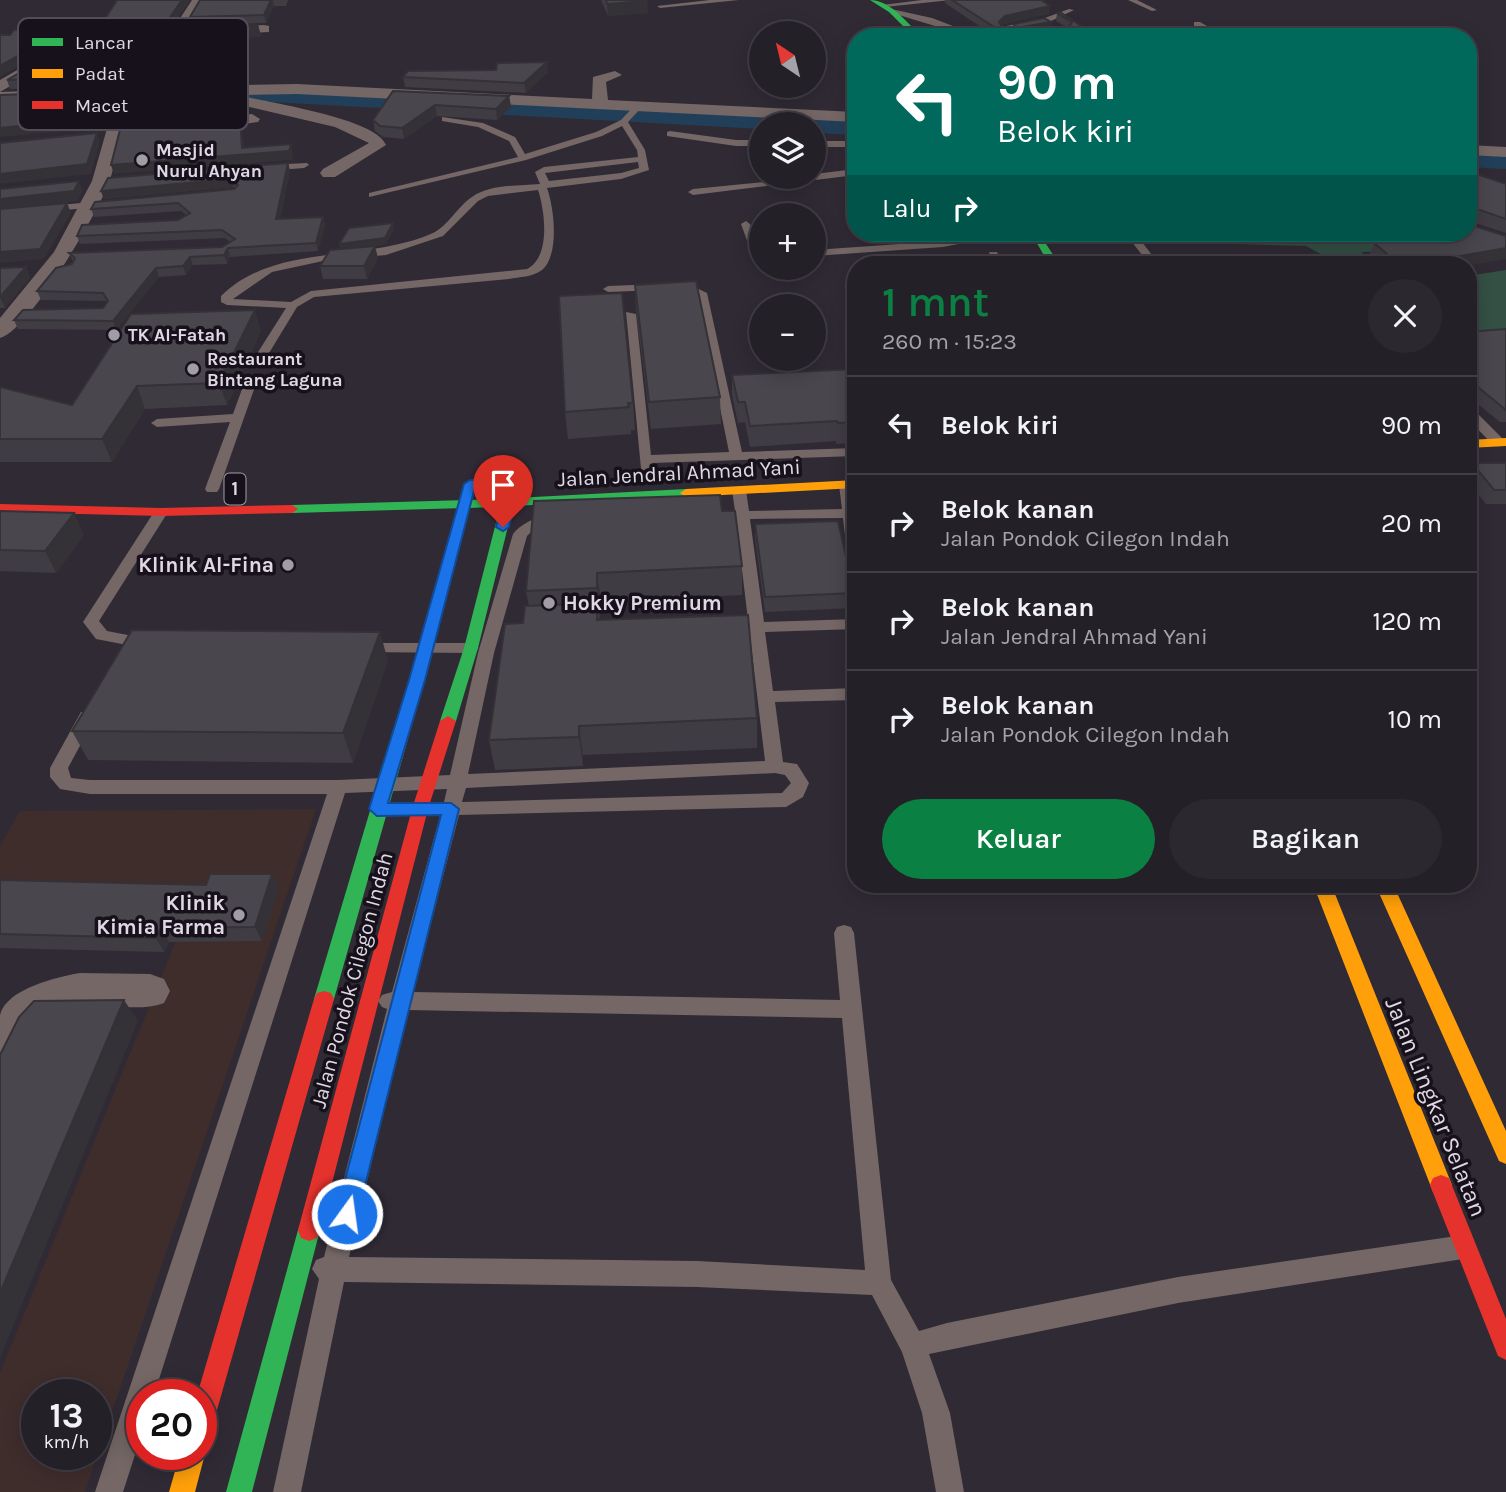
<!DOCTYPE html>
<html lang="id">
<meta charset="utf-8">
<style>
:root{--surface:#242028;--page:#2c2830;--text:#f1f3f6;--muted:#a3a3a8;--line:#413e45;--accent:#0b8043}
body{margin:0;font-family:Karla,sans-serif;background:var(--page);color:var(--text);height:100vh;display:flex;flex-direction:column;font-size:26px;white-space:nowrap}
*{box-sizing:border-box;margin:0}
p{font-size:23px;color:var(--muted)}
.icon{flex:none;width:38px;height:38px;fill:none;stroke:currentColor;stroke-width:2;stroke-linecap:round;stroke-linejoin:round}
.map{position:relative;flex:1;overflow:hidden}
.panel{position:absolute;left:847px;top:256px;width:630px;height:637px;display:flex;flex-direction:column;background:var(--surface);border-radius:28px;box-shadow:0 4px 18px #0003,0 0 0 2px var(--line)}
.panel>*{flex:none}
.top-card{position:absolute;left:847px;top:28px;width:630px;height:214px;border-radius:28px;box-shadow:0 4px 18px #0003,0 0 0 2px var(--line);background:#00695c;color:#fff;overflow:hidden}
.needle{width:46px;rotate:325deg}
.fabs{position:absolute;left:749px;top:21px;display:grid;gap:14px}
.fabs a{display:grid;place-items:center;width:77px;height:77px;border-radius:50%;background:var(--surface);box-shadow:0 4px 18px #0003,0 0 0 2px var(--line);font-size:35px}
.speed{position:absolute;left:21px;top:1379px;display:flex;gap:14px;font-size:35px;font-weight:700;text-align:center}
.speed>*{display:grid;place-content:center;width:91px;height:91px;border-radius:50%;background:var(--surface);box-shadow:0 4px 18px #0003,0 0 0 2px var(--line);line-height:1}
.speed small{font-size:18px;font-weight:400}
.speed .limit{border:10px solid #d22;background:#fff;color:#111}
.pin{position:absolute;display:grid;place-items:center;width:60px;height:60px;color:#fff;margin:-72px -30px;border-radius:50% 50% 50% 0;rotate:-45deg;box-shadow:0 0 7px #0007}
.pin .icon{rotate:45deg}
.me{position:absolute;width:77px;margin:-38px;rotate:14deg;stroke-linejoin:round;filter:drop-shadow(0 0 5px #0008)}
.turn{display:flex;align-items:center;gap:24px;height:147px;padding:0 35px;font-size:32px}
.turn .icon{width:91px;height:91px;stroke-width:2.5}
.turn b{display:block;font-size:49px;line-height:60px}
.then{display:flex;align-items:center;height:66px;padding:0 35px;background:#0003;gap:14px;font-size:26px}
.round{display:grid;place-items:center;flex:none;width:74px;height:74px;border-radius:37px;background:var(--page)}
.overview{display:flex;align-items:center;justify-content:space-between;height:119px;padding:0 35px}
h1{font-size:42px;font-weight:600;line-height:52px;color:var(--accent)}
.primary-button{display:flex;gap:14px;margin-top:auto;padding:14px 35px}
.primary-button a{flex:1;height:80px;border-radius:42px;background:var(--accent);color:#fff;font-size:28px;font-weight:600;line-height:80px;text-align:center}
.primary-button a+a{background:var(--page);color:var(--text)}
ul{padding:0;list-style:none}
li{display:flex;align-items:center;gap:21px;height:98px;padding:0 35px;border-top:2px solid var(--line)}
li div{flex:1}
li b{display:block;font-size:26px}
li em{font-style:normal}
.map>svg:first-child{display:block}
.commercial{fill:#3f2d2c;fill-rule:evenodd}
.green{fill:#345045}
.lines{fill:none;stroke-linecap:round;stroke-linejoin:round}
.river{fill:#223f59;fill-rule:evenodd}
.lane{fill:#746765;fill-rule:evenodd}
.street{fill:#746765;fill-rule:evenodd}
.fast{fill:#30b455;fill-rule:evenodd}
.slow{fill:#ff9f0a;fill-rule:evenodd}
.jam{fill:#e5322d;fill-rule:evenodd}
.wall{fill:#403c43}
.shaded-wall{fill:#343137}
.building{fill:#4a464e;stroke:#343137;stroke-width:2}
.route{fill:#1a73e8;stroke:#114b97;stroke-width:2}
.poi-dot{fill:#a29ca7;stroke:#16111a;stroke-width:2.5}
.labels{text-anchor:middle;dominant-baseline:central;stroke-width:7;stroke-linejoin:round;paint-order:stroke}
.far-poi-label{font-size:18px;font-weight:bold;fill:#e0d9e5;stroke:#16111a;text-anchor:start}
.shield{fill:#16111a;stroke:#a39da8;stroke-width:2}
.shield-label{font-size:19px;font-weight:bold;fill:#e0d9e5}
.street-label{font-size:21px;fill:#e0d9e5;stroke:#16111a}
.poi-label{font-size:21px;font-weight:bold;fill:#e0d9e5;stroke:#16111a;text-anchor:end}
.near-street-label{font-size:24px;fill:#e0d9e5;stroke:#16111a}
.key{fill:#16111a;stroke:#534d57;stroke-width:2}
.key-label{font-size:19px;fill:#e0d9e5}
</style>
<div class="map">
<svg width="1506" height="1492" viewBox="0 0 1506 1492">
<rect width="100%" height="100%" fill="#302a35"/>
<path class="commercial" d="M316 809 85 1492H0V1373L199 884 0 885V846L20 811ZM37 1395H96V1454H37Z"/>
<path class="green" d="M1204 233H1366L1392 251 1361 252 1376 264H1339L1306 246 1235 244Z
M1506 270V332L1468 336V276Z"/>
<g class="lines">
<path class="river" d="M252 85 856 119V135L814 133V124H761V129L252 101 0 109V93Z
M1468 149 1506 151V169L1468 167Z"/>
<path class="lane" d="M710 0H739L660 8 657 6Z
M922 0H951L885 7 882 5Z
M1128 0H1137L1157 10 1152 11Z
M891 9 932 18 982 37H971L889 12Z
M1069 9 1074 10 1047 23 1011 30 1009 31 1012 37H1004L1001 30 1006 26 1042 19Z
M1194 22H1200L1226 37H1217L1194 26Z
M1138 32 1141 36 1129 37Z
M636 104 643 106 628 122 645 150 649 170 621 179 547 188C554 207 560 255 542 270 533 277 519 277 509 279L314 297 297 307 263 363 253 360 286 308 227 305 221 302V296C276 242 366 263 433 233 448 226 458 206 472 197 490 184 518 186 540 184L535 172 544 167 638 157 637 150 622 126 602 136 526 160 369 197V193L518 157 509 141 478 127 442 121V117L483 123 515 137 525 154 596 132 621 120ZM638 162 639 168 621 173 549 181 545 173ZM538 190C545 211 551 257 527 269L311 291 291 302 233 299 272 272 323 261 386 255 443 236 478 201 488 196Z
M670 131 736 140H761V146H736L667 136V132Z
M814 141H856V147H814Z
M307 163 309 165 304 168 265 171 260 168 265 165Z
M856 169V175L693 195 688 192 693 189 814 177V174Z
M101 201 104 202V206L0 217V211Z
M746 221C756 227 761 248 761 259L752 254 741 224Z
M985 233H1040L1035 236 989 238 943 247 814 256V250L943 241Z
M1125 233H1135L1159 264H1149Z
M989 252H997L1003 264H993Z
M686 283 707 293 742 452 856 448V456L652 463 654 476 647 480 642 479 626 312 636 314 651 455 729 452 697 295 684 289 608 292 603 289 608 286Z
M252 374 258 378 219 489 217 492H207L205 489 230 422 157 427 151 423 157 419 233 414 246 378Z
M1468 407 1472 408 1503 439V445H1493L1468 419Z
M846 481 853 485 856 508V574L849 570 843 518 750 519 764 622 856 619V629L765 632 773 691 856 688V700L775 702 783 762 797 764 809 783 803 797 786 807 459 815 413 992 840 1000 834 933 837 927 844 925 851 927 854 933 891 1280 919 1331 947 1323 1178 1277 1463 1235 1472 1238 1475 1247 1472 1256 1463 1259 1178 1303 929 1354 950 1413 964 1492H936L922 1413 902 1352 872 1295 697 1287 344 1282 301 1492H273L319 1279 312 1269 316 1260 324 1257 387 1009 382 1007 378 1001 382 995 392 992 440 816 433 814 431 809 433 804 444 802 447 789 345 793 154 1395H142V1433L123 1492H95L327 794H90L60 789 50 777V768L81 712H93L96 716 68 768 71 778 90 780H338L450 775 478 653 513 534C523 521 548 510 562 521L560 524 535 528 527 536 494 653 468 774 765 761 736 520H712L705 516 712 512 735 511 732 490 739 486 746 490 749 511 842 509 839 485ZM775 773 785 775 791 783 782 793 462 802 466 788ZM408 1010 842 1018 865 1270 697 1261 349 1257Z
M161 508 168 512 99 621 107 631 133 636 135 640 127 645 96 639 83 622 154 512Z
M363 643H471L479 648 471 653 357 652 355 648 357 644Z"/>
<path class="street" d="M192 0H204L173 51 142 87 297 84 592 99 593 77 615 71 622 75 606 82 608 100 856 112V122L297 94 133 97C120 116 118 157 110 180 99 211 30 330 0 338V318L54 252 92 181 116 97 0 102V92L125 88 162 46Z
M67 22 74 26 36 71 0 92V80L26 65 62 23Z
M264 25 269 26V32L213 35 206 31 213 27Z
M110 30 117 34 101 56 57 67 50 63 52 60 91 50 105 31Z
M247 97C275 104 376 119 386 145L335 177H323L320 173 323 169 369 143 335 127 241 105 239 102Z
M252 114 260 119 258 122 195 131 187 126 195 121Z
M1468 145 1506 147V157L1468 155Z
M80 973 150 974 164 979 170 991 164 1003C147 1009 133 1007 115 1007 51 1005 41 1014 15 1070L0 1076C0 1059 0 1030 0 1015 7 988 58 977 80 973Z"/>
<path class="fast" d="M870 0C890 0 908 23 921 37H914L889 12Z
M1031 233H1039L1059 264H1049Z
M513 478 519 482 515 498 686 489 692 493 686 497 513 506 478 648 456 721 448 726 440 721 464 648 500 507 292 513 286 509 292 505 502 499 507 482Z
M413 688 421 693 334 999 331 1005 324 1007 317 1005 314 999 405 693Z
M309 1219 317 1222 320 1230 252 1492H226L298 1230 301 1222Z"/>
<path class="slow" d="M1506 438V446L1468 448V440Z
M856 480V488L686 497 680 493 686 489Z
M1313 884H1331L1452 1185 1449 1192 1441 1195 1433 1192Z
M1375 884H1393L1506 1131V1164L1499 1161Z
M201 1445 205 1454 195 1492H169L180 1454H201Z"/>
<path class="jam" d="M470 480 476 484 421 693 413 698 405 693 464 484Z
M0 504 161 508 292 505 298 509 292 513 161 516 0 512Z
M448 716 456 721 428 809 320 1230 317 1238 309 1241 301 1238 298 1230 412 809 440 721Z
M324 991 331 993 334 999 213 1424 210 1433 201 1436V1395H197L314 999 317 993Z
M1441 1175 1449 1178 1506 1319V1360L1498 1356 1430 1185 1433 1178Z"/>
</g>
<path class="wall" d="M117 0H190L160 44 124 85 10 89 7 80 100 49 113 30 108 28 105 19Z
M200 0H288L286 6H274L266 23 193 25 190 17Z
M601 0H646L648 13 608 16Z
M945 0H1041L1049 14 1004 24 1002 26 1005 32 1013 31 1014 24 1051 22 1050 30 1043 31H1057L1066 27 1056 21 1057 13 1098 37H996L945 3Z
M258 25 261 36 248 38 209 83 147 84 144 73Z
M496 70 548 72 526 93 405 87 403 77Z
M393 91 509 96 511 107 497 120 437 116 404 139 383 137 375 131 373 120Z
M288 163 290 171 280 219 323 217 325 225 318 251 230 257 227 264 193 265 186 275 159 277 116 330 18 329 14 320 103 308 107 302 106 301 41 300 37 291 73 262 69 253 222 247 230 242 225 238 80 244 77 236 178 220 186 215 181 211 94 217 91 209 235 189 233 187 104 199 101 191Z
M1468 171 1506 184V233L1469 221 1468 223Z
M394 229 386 244 367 247 378 258 367 279H323L320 266 340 249 339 244Z
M889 233H956L955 236 891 239Z
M1367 233H1468L1472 265 1468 275V264H1380L1369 255 1374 243H1376Z
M26 267 30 278 5 308H0V268Z
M635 285 720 397 721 424 651 429 636 310Z
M1506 329V422H1500L1468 396V332Z
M261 331 227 405 145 409 112 462H0V387L72 405Z
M856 369V443L836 444V441L750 447 745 422 738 423 732 395V375Z
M633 403 635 430H631V434L568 439 565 412Z
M1472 463H1506V504H1486L1468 481V472Z
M0 511 84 535 56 573 0 571Z
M722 511 742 566V595L601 602 600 617H599V620L757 718V748L583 755V766L495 770 489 740 529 606 526 591Z
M755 524 854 593 853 608 765 612 755 538Z
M388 661 353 763 88 760 72 731Z
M272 874 279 888 262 941 169 942 164 952 0 948V880L206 885Z"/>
<path class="shaded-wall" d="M182 0H190L160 44 124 85 121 76Z
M271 0H273L274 6 266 23 264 15Z
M647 1 648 13 608 16 607 4Z
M1050 6 1049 14 1004 24 998 29 999 22 1005 16Z
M1051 22 1050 30 1022 34 1021 37 1023 27Z
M96 24 100 34 89 48 52 57 48 46Z
M258 25 261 36 248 38 209 83 206 72 245 27Z
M44 28 47 37 24 63 0 77V66Z
M547 62 548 72 526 93 524 83Z
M193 89 196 98 187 96Z
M109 91 112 100 105 127 0 137V128Z
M234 92 237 103 238 100 241 112 128 124 124 114Z
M509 96 511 107 497 120 496 109Z
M435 105 437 116 404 139 402 128Z
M240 118 242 128 245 154 291 144 293 154 292 160 114 174 111 165 242 148Z
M97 133 100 142 91 174 0 184V174Z
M288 163 290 171 279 228 276 219Z
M230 179 233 187 104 199 101 191Z
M79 181 83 191 77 201 0 209V199Z
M67 203 71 213 44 259 0 263V252Z
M323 217 325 225 318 251 316 243Z
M393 223 394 229 386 244 340 251 339 244Z
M375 246 378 258 367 279 364 266Z
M228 248 230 257 227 264 224 255Z
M1506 248V259L1472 265 1460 256Z
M190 257 193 265 186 275 183 266Z
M26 267 30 278 5 308 0 297Z
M156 268 159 277 116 330 113 321Z
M255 310 261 331 227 405 219 383Z
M137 386 145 409 112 462 102 439Z
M74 513 84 535 56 573 45 551Z
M597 573 601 602 600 617 597 588Z
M380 632 388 661 353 763 343 733Z
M579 726 583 755V766L579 737Z
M272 874 279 888 262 941 255 927Z
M161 928 169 942 164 952 156 938Z
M124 1000 138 1021 0 1358V1293Z"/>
<path class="building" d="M117 0H182L157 36 121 76 7 80 33 65 100 49 117 25 105 19Z
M200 0H271L264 15 190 17Z
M606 0H646L647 1 607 4Z
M952 0H1041L1050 6 1005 16 999 22 1005 32 1015 31 1014 24 1044 18 1051 22 1023 27 1021 31H1057L1070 26 1072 22 1057 13 1060 12 1098 37H1017L1002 32Z
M258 25 245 27 206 72 144 73 180 28Z
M44 28 21 54 0 66V35H10L14 30Z
M547 62 524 83 403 77 408 71 496 70 497 63Z
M109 91 102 117 0 128V95Z
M393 91 509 96 496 109 435 105 402 128 380 126 373 120Z
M240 118 242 148 291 144 289 151 111 165 120 130Z
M97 133 87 164 0 174V143Z
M288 163 276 219 323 217 316 243 228 248 224 255 190 257 183 266 156 268 113 321 14 320 23 310 103 308 108 301 103 293 37 291 56 268 72 264 75 258 69 253 222 247 235 239 222 230 77 236 82 225 178 220 190 213 178 203 91 209 95 202 234 189 238 185 230 179 101 191 108 178Z
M1468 171 1506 184V219L1474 208 1470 211V218L1468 219Z
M79 181 74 191 0 199V189Z
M67 203 40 249 0 252V209Z
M393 223 385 238 339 244 349 228Z
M1468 224 1506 236V248L1460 256 1472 265 1399 264 1374 243 1393 242 1383 233H1468Z
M375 246 364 266H320L330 250Z
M26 267 0 297V268Z
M696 281 720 397 649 402 635 285Z
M622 293 633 403H628L629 407 565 412 559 296Z
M255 310 219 383 137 386 102 439H0V387L72 405 131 314Z
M1506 329V410L1468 379V332Z
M856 369V422L838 423 837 421 750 426 745 402H738L732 375Z
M1472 463H1506V490H1494Z
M720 495 722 511H735L742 566 597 573V588L526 591 534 501Z
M0 511 74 513 45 551 0 550Z
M838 521 854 593 765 597 755 524Z
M597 603V620L748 615 757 718 579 726V737L489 740 505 624 523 623 525 606Z
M132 630 380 632 343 733 72 731Z
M210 874H272L255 927 161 928 156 938 0 934V880L206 885Z
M124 1000 0 1293V1055L19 1017 34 1001Z"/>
<path class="route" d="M513 478 520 482 509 527 503 531 496 527 506 486 475 487 425 680 388 803H451L459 809 358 1214 355 1222 347 1225 339 1222 336 1214 441 815 377 816 369 809 409 680 464 484 470 480Z"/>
<g class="poi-dot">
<circle cx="142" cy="160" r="7"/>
<circle cx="114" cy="335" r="7"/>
<circle cx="193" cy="369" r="7"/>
<circle cx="288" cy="565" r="7"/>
<circle cx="549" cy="603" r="7"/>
<circle cx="239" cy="915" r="7"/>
</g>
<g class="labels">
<g class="far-poi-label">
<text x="156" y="150">Masjid<tspan x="156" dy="21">Nurul Ahyan</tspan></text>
<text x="128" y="335">TK Al-Fatah</text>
<text x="207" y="359">Restaurant<tspan x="207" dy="21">Bintang Laguna</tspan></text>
</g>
<rect class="shield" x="224.5" y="473.5" width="21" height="31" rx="5"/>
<g class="shield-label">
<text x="235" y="489">1</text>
</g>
<g class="street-label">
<text transform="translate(679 473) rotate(-3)">Jalan Jendral Ahmad Yani</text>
<text transform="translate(352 980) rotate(-75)">Jalan Pondok Cilegon Indah</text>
</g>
<g class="poi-label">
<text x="274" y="565">Klinik Al-Fina</text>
<text x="563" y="603" text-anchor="start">Hokky Premium</text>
<text x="225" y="903">Klinik<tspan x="225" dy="24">Kimia Farma</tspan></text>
</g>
<g class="near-street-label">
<text transform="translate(1436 1107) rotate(68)">Jalan Lingkar Selatan</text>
</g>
</g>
<rect x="18" y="18" width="230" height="112" rx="10" class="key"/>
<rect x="32" y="38" width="31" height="8" fill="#30b455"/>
<rect x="32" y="69" width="31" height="9" fill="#ff9f0a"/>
<rect x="32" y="101" width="31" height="8" fill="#e5322d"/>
<g class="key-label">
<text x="75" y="49">Lancar</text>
<text x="75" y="80">Padat</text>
<text x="75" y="112">Macet</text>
</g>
</svg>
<div class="fabs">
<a><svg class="needle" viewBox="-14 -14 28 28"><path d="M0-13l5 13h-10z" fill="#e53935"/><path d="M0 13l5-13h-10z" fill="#a3a3a8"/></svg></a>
<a><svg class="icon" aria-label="layers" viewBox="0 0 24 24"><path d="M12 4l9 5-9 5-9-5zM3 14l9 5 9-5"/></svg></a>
<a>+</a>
<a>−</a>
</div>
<div class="speed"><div>13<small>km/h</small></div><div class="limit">20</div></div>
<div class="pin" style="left:503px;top:527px;background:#d93025"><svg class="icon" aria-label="arrive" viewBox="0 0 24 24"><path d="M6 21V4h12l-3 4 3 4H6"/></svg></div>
<svg class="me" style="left:347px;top:1214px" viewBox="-20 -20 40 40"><circle r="17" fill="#1a73e8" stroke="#fff" stroke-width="3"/><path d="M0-11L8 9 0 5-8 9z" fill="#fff"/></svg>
<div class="top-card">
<div class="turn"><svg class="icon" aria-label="left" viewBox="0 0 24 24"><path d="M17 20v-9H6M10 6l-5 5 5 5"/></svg><div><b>90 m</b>Belok kiri</div></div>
<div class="then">Lalu<svg class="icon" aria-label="right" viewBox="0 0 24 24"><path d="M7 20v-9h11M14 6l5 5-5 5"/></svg></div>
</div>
<section class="panel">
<div class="overview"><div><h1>1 mnt</h1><p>260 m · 15:23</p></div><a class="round"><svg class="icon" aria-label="close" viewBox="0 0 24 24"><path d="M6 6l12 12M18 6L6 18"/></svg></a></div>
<ul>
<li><svg class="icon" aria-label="left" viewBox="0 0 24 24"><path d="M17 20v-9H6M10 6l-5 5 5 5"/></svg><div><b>Belok kiri</b></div><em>90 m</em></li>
<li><svg class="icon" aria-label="right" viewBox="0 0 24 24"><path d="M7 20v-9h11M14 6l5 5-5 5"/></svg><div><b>Belok kanan</b><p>Jalan Pondok Cilegon Indah</p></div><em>20 m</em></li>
<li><svg class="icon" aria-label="right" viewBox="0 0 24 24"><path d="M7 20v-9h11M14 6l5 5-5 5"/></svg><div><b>Belok kanan</b><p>Jalan Jendral Ahmad Yani</p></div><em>120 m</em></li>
<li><svg class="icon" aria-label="right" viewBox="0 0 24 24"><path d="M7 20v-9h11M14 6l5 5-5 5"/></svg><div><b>Belok kanan</b><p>Jalan Pondok Cilegon Indah</p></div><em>10 m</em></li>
</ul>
<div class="primary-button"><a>Keluar</a><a>Bagikan</a></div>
</section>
</div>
